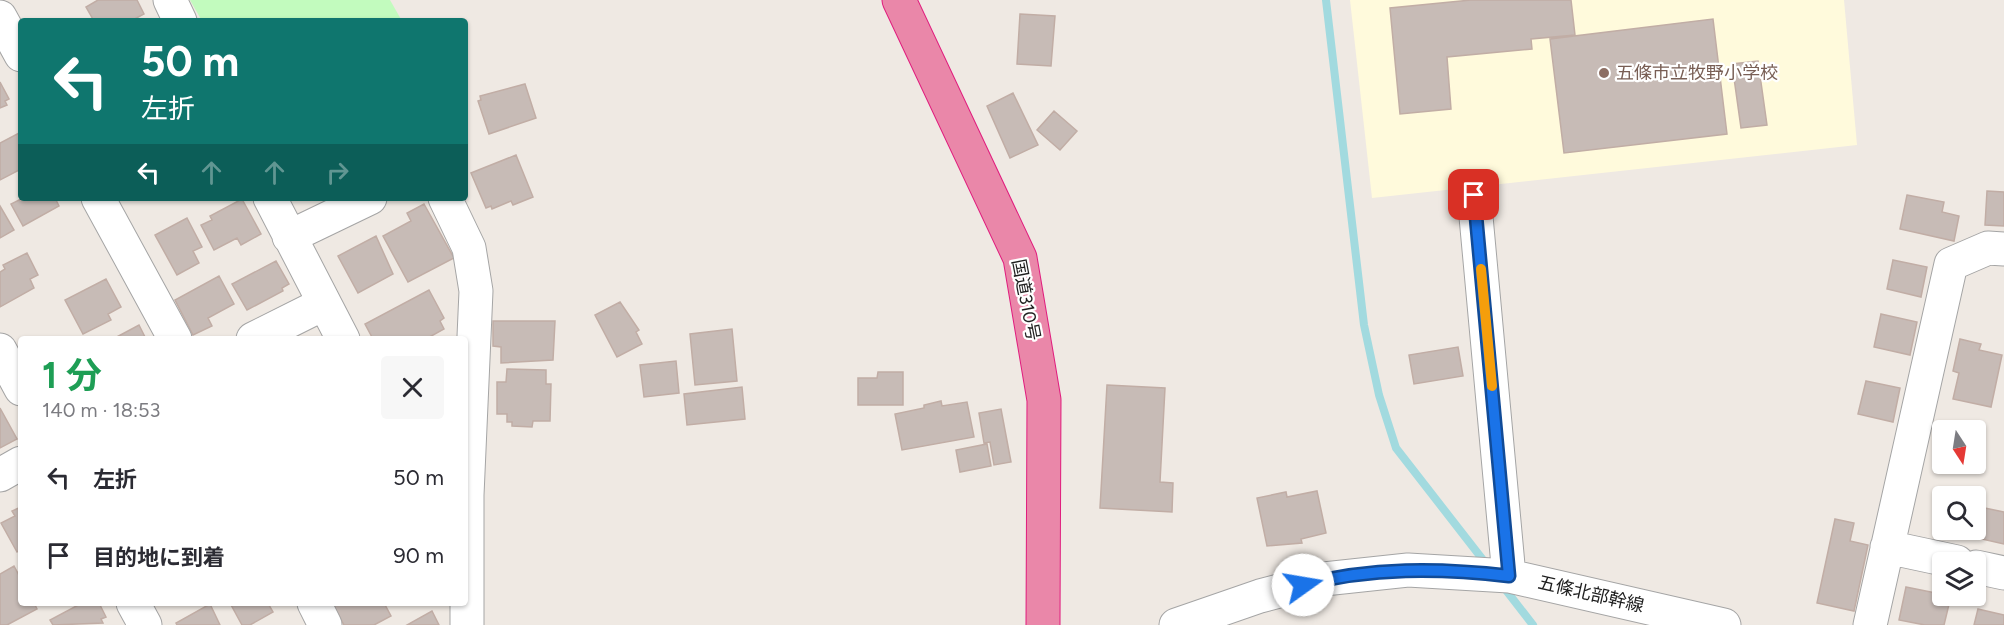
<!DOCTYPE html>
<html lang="ja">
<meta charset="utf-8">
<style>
:root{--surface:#fff;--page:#f7f7f7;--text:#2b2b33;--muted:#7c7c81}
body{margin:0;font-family:Figtree,"Noto Sans JP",sans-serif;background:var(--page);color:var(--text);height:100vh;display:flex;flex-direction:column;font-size:22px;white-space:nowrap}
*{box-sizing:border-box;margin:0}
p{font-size:20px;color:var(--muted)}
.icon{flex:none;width:33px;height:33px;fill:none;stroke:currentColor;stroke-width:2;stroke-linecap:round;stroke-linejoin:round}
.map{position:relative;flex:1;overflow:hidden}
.details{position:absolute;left:18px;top:336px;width:450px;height:270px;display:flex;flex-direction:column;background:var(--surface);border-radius:6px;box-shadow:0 2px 4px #0004}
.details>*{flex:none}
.guide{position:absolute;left:18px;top:18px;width:450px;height:183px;border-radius:6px;box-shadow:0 2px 4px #0004;background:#0f766e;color:#fff;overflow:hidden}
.needle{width:39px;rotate:168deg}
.fabs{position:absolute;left:1932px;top:420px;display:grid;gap:12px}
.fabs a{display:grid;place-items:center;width:54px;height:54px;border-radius:6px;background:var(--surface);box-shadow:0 2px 4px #0004;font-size:30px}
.pin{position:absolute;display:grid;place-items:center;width:51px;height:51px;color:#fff;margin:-26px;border-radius:12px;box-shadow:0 3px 9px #0006}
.me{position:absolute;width:66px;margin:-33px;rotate:77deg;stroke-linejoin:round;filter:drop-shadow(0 0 4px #0008)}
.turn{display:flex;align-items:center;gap:21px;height:126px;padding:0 24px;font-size:27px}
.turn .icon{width:78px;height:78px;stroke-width:2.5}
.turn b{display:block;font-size:42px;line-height:51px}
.lanes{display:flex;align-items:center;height:57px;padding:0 24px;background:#0003;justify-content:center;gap:30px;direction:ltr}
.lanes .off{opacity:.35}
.round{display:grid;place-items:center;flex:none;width:63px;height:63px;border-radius:6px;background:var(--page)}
.overview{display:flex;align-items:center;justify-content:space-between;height:102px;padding:0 24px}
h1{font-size:36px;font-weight:700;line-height:45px;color:#1e9e55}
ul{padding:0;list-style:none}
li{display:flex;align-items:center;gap:18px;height:78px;padding:0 24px}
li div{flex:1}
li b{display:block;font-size:22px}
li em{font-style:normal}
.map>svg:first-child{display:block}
.education{fill:#fffadc}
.park{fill:#c2fbbe}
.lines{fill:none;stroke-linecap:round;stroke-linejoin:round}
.stream{stroke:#a2dadf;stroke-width:8}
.building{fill:#c7bbb6;stroke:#c1ada5;stroke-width:1.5}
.minor-casing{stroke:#a5a5a5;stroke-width:35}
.highway-casing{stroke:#e01d7e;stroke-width:35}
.minor{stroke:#fff;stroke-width:33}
.highway{stroke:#ea87a9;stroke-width:33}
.route-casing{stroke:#114b97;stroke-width:15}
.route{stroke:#1a73e8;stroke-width:10}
.slow{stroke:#f59e0b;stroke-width:10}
.education-dot{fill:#8d6e63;stroke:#fff;stroke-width:2}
.labels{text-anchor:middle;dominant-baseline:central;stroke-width:4.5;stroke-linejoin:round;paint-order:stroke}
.education-label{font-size:18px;fill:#785e54;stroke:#fff;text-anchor:start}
.street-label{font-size:18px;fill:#1e1e1e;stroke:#fff}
</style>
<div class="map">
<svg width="2004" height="625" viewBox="0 0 2004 625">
<rect width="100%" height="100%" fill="#efe9e3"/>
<path class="education" d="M1350 0H1844L1857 145 1372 198Z"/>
<path class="park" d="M190 0H390L402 21H202Z"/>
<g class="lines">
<path class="stream" d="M1326 0 1364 325 1379 395 1396 448 1487 565
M1502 585 1533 625"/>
</g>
<path class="building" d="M98 0H137L144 14 131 21H94L86 7Z
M1471 0H1571L1575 35 1531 39 1532 49 1447 57 1451 109 1400 114 1390 8Z
M1020 14 1055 16 1051 66 1017 64Z
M1713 19 1727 134 1564 153 1550 39Z
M1758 61 1767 125 1741 128 1732 64Z
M0 82 9 99 5 101 7 105 0 108Z
M525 84 536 118 489 134 478 101 481 100 480 96Z
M1013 93 1038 145 1010 158 987 106Z
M1054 111 1077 131 1060 150 1037 130Z
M21 132V169L0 180V143Z
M516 155 533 197 513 205 511 201 492 209 491 206 486 208 471 173Z
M1987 191 2004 192V226L1985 225Z
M1907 195 1944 202 1942 212 1959 216 1954 241 1900 229Z
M23 198H55L59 206 23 226 11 204Z
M242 199 261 234 241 245 237 238 214 250 201 225 212 220 210 216Z
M424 204 454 258 408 282 383 236 411 221 407 213Z
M0 206 14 230 0 238Z
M187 218 202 247 193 251 199 263 177 275 155 235Z
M376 236 393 274 358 293 338 256Z
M27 253 38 275 30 279 34 288 0 307V272L5 269 3 265Z
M1893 260 1927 267 1921 297 1887 289Z
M276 261 289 284 282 288 283 291 247 310 232 284Z
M219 276 234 304 208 318 212 326 193 335 175 300Z
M106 279 121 307 108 314 111 320 83 334 65 300Z
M429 290 444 318 440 321 444 329 426 339H373L365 324Z
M620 302 639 330 636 332 642 344 617 357 595 315Z
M1881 314 1917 322 1910 355 1874 347Z
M493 321H555L553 360 501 363V347L493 346Z
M139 325 146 339H113Z
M732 329 737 381 695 385 690 334Z
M1960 339 1981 344 1979 350 2002 355 1991 407 1953 399 1959 373 1953 371Z
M1458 347 1463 376 1414 384 1409 355Z
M676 361 679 393 644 397 640 365Z
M507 369 546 370V384H551L550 421H533L532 427 512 426V422H507V414H497V382H506Z
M878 372H903V405H858V378H877Z
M1866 381 1900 388 1893 422 1858 414Z
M1107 385 1165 388 1160 482 1173 483 1172 512 1100 508Z
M742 387 745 419 687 425 684 394Z
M941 401 942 406 967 402 974 437 902 450 895 414 924 408V405Z
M0 408 17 439 0 448Z
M1001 409 1011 462 994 465 990 442 984 443 979 413Z
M1943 426 1965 430H1942V459L1936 458Z
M987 444 991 466 960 472 956 450Z
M1317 491 1326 533 1301 539 1302 543 1267 546 1257 498 1286 492 1287 497Z
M21 507V549L17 552 1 523 15 516 12 511Z
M1980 507 2004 512V544L1973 537Z
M1835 519 1854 523 1850 541 1868 545 1854 611 1817 603Z
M14 566 21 579V603H34L37 609 7 625H0V574Z
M1906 587 1951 596 1944 625H1925L1899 620Z
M82 603H99L106 617 101 619 103 623 53 625 50 620Z
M230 603H273L269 605 273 612 250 625H242Z
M340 603H384L391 616 374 625H344L334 606Z
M210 604 220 625H177L176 623Z
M1978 609 2004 615V625H1974Z
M432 611 439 625H407Z"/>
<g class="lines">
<defs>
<path id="minor" d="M170 0 180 21
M0 17 21 55
M1474 195 1509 576
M98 198 175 339
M270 198 343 339
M445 198 469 248 476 291 467 495V625
M289 237 370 198
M253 339 323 304
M0 350 21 389
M0 475 21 463
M1887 547 1957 562
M1976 567 2004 573
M133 603 145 625
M314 603 325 625
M1176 625 1260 596 1324 579 1408 570 1509 576 1724 625
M1870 625 1951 264 1988 248 2004 249"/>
<path id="highway" d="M899 0 1020 258 1044 400 1043 625"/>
</defs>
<use href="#minor" class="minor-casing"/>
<use href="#highway" class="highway-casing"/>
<use href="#minor" class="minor"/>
<use href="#highway" class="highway"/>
</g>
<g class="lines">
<defs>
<path id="route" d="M1303 585C1371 567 1440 568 1509 576L1474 195"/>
</defs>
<use href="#route" class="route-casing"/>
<use href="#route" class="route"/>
<path class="slow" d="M1481 269 1492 386"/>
</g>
<circle class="education-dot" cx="1604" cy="73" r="6"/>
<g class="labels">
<g class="education-label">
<text x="1616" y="73">五條市立牧野小学校</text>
</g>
<g class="street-label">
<text transform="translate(1026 300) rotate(79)">国道310号</text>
<text transform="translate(1591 594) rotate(13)">五條北部幹線</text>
</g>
</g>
</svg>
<div class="fabs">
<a><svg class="needle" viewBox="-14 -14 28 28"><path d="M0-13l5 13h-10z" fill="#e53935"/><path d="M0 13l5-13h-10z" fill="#7c7c81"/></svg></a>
<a><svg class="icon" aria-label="search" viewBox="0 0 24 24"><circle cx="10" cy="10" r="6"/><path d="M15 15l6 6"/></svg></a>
<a><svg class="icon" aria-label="layers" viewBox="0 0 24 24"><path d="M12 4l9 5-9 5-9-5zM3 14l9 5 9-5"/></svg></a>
</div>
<div class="pin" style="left:1474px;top:195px;background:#d93025"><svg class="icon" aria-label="arrive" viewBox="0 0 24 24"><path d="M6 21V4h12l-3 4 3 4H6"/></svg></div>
<svg class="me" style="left:1303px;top:585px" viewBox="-20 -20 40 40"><circle r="19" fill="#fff"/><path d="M0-13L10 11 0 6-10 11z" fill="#1a73e8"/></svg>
<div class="guide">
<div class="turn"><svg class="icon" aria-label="left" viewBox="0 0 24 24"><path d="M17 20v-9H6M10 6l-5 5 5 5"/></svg><div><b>50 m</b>左折</div></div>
<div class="lanes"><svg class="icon" aria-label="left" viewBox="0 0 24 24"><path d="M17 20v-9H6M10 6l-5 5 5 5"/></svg><svg class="icon off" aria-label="ahead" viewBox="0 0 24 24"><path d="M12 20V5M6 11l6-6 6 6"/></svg><svg class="icon off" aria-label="ahead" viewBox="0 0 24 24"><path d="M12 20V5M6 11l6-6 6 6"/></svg><svg class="icon off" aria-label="right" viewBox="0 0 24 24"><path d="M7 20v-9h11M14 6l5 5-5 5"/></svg></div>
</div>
<section class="details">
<div class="overview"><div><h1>1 分</h1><p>140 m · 18:53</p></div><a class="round"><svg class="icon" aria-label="close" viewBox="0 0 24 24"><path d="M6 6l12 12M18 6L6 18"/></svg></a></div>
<ul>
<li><svg class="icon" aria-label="left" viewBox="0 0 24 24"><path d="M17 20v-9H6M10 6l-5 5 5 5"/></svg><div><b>左折</b></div><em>50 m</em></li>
<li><svg class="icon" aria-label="arrive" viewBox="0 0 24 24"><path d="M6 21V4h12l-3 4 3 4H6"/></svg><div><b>目的地に到着</b></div><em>90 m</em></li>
</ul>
</section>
</div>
